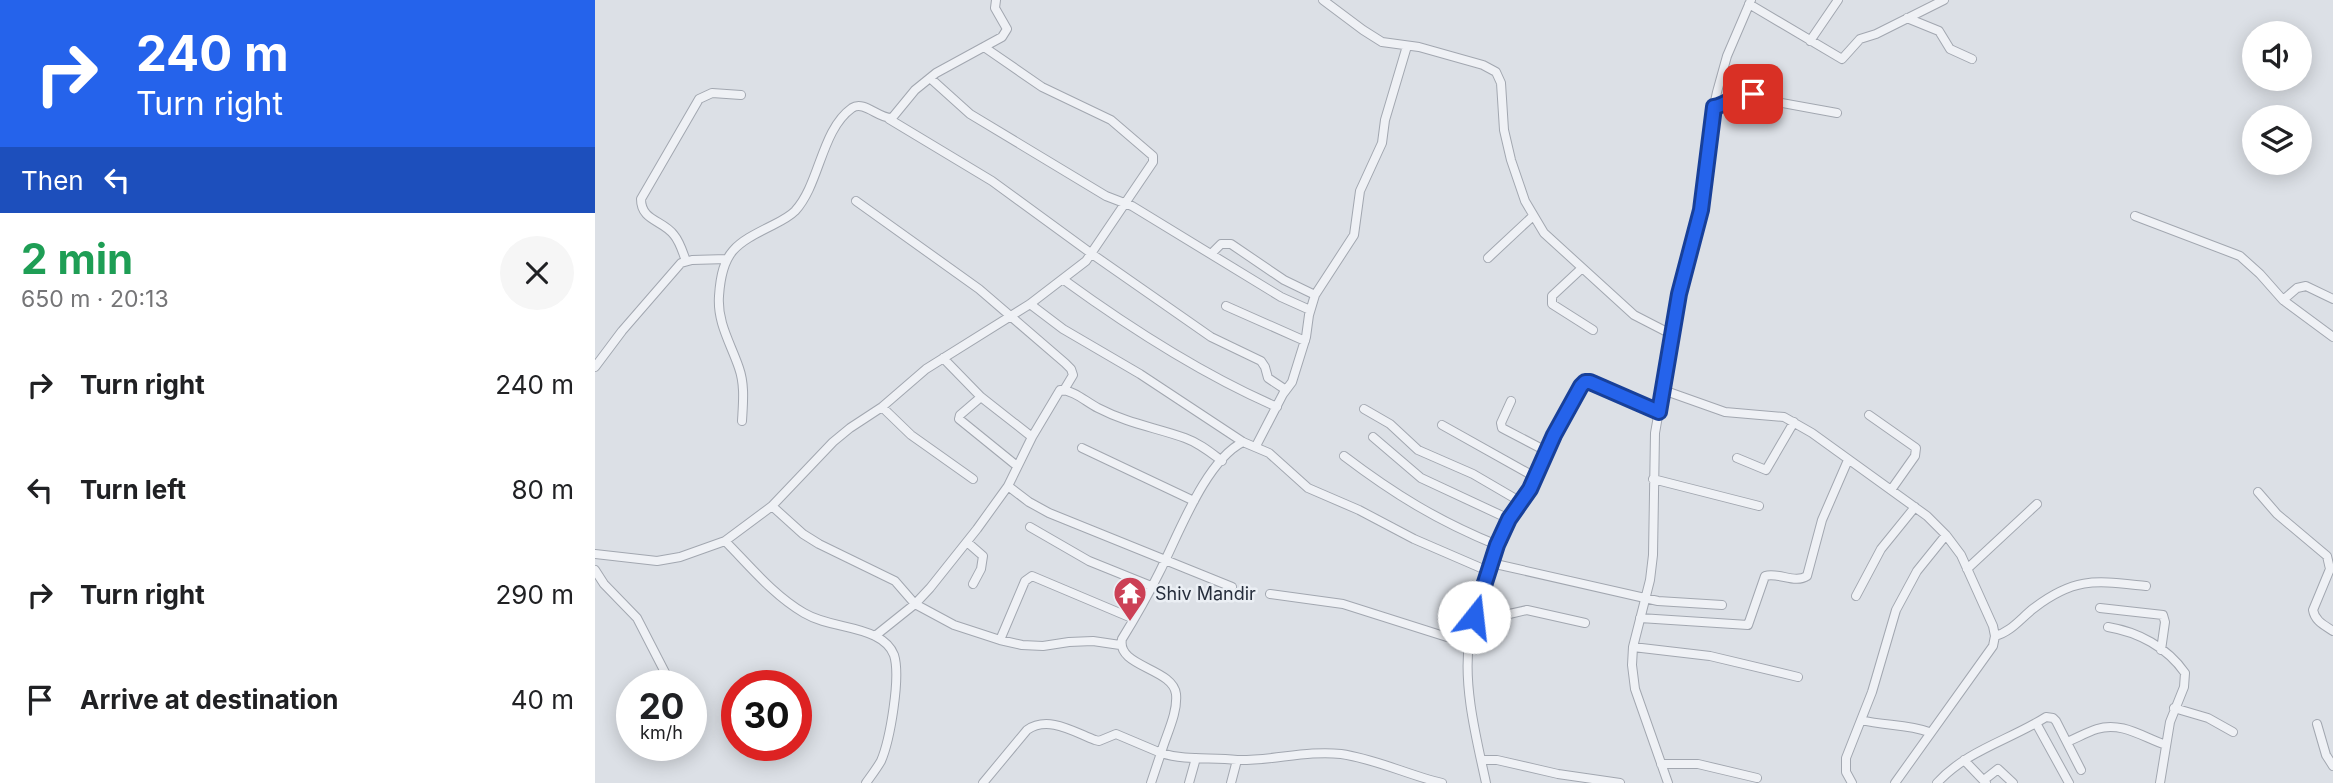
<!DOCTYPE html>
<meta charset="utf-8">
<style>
:root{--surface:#fff;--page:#f6f6f6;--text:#202124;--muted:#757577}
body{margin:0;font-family:Inter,sans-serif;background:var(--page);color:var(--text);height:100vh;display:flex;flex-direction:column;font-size:26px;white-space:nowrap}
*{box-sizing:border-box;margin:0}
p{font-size:23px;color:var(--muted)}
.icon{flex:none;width:38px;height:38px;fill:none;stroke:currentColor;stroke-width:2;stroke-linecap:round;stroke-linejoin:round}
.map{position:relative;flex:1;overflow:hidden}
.sheet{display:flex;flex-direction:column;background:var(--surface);width:595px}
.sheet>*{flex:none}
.hud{background:#2563eb;color:#fff;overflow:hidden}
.tools{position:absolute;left:1647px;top:21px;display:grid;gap:14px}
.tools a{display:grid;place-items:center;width:70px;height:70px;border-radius:50%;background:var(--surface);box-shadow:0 4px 18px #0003;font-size:35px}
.speed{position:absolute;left:21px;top:670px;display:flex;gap:14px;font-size:35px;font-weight:700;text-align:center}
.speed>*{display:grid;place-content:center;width:91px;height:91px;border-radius:50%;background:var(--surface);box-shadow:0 4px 18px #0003;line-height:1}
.speed small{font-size:18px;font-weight:400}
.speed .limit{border:10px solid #d22;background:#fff;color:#111}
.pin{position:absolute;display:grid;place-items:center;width:60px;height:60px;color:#fff;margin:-30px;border-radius:14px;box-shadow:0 4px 10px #0006}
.me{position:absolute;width:77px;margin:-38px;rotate:16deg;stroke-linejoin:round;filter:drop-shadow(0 0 5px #0008)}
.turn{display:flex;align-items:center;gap:24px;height:147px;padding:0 21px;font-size:32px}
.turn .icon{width:91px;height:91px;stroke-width:2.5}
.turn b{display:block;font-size:49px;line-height:60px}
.then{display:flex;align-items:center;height:66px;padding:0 21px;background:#0003;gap:14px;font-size:26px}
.round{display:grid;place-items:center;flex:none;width:74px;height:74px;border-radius:37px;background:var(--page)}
.overview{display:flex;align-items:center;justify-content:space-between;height:119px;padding:0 21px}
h1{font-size:42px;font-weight:700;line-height:52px;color:#1e9e55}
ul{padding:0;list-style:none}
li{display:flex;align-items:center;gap:21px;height:105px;padding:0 21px}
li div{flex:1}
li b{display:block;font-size:26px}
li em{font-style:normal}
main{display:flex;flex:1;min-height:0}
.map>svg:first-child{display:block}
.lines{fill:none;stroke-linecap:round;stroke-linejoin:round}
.street-casing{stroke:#a2a7b0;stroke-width:10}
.street{stroke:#eff1f5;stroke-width:8}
.route-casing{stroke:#184099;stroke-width:18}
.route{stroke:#2563eb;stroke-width:12}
.labels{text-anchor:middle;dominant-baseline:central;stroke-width:5;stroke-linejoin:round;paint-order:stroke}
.poi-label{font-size:18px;fill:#262e3c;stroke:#ebeff4;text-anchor:start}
</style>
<main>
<section class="sheet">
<div class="hud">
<div class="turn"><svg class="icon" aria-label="right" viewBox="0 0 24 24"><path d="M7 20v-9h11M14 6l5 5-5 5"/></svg><div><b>240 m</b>Turn right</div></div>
<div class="then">Then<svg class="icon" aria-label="left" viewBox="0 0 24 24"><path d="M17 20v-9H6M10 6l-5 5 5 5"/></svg></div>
</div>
<div class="overview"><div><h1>2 min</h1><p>650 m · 20:13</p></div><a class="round"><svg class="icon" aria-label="close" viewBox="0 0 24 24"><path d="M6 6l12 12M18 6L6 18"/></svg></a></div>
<ul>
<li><svg class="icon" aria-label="right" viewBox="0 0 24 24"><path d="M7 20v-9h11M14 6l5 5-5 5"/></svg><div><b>Turn right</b></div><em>240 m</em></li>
<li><svg class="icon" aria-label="left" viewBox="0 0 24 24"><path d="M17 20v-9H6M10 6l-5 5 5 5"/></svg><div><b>Turn left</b></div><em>80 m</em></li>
<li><svg class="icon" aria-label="right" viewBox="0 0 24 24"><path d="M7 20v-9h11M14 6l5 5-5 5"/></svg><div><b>Turn right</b></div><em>290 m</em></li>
<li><svg class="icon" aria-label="arrive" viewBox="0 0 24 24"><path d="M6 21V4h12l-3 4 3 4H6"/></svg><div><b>Arrive at destination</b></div><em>40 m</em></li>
</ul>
</section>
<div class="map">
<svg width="1738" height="783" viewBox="0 0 1738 783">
<rect width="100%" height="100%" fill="#dce0e6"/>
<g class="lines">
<defs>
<path id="street" d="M728 0 768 30 787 42 824 47 888 65 901 72 906 83 909 130 916 160 930 201 949 233 1039 315 1072 332 1077 337 1060 433 1058 555 1055 580 1038 647 1037 665 1040 689 1073 783
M1154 4 1247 59 1265 39 1281 34 1349 0
M1312 18 1344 31 1355 49 1377 59
M1215 41 1243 0
M335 78 375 114 511 196 537 206 686 297 715 310
M1119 108 1152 93 1176 101 1242 113
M294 119 397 181 497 254 616 337 666 361 670 367 673 378 691 390
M261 201 384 289 470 363 476 369 478 375 469 390
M1540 216 1645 256 1665 274 1688 300 1702 288 1711 286 1738 299
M616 254 626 244H636L689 280 720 295
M893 258 938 216
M91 261C88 253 85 242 79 235 68 220 46 221 46 199L104 99 117 93 146 95
M986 269 957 296V304L998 330
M469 280C535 328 606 374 682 407
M1688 300 1738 337
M435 304 468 329 545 374 648 442 674 453 713 488 764 510 819 539 893 571C886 595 877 619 874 644 868 687 882 741 891 783
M631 306 710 341
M1077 337 1084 294 1106 210 1115 124 1122 92 1132 56 1156 0
M348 358 386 397 437 437
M0 367 27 331 86 263 97 260 132 259
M1068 390 1130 412 1189 417 1217 433 1332 516 1351 535 1366 555 1398 626 1400 636 1398 646 1300 783
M386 397 365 415 364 419 422 466
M916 401 906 423 907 428 951 451
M287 407 316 435 378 479
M769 409 795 424 823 450 878 474 926 502
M1274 415 1321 448 1320 456 1296 490
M147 421C148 403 150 385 144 368 136 344 122 323 124 296 127 251 140 244 178 225 186 221 194 217 200 211 225 184 226 130 257 108 269 100 284 119 297 118L320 90 341 73 407 37 412 29 400 8 401 0
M847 425 940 477
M778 437 826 478 914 519
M661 446 688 394 697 382 711 337 714 315 720 295 759 235 765 191 787 143 790 120 812 46
M487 448 599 501
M749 456C799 494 843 521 902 545
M1142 458 1171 470 1199 422
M1058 479 1164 506
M413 486 434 502 454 513 637 587
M1663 492 1682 514 1732 556 1735 569 1718 610C1720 621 1729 625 1738 631
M177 506 208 534 224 544 300 581 320 604 359 625 405 640 427 645 448 646 474 642 498 641 525 645
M435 527 494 561 556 586
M130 541C154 565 178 595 209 613 231 626 258 625 280 636 288 640 296 647 299 655 306 677 295 740 286 761 282 768 276 776 271 783
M372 542 388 556 386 569 378 584
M0 554 62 561 85 557 130 541 177 506 238 442 255 428 287 407 331 369 435 304 491 261 558 162V156L516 120 447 87 389 47
M896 563 1063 601 1127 605
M1372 569 1442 504
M0 570 9 584 42 618 77 686
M893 571 914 519 935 489 959 435 986 386 990 382H995L1064 412
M675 594 748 604 874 644
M1261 596 1286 549 1320 507
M882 608 910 615 932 610 990 623
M1505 608 1568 615 1570 622 1566 650
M1045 618 1153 625 1170 576C1184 572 1200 584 1212 576L1227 520 1253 460
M1513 627C1543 632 1572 647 1590 673L1589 687 1575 722 1565 783
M280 636 320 604 335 588 382 529 413 486 437 437 465 390C479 390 491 402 503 408 534 424 559 427 590 438 604 443 615 452 627 461
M1400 636C1416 632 1426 618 1439 608 1481 576 1502 581 1551 586
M405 640 430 581 437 576 539 619
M1038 647 1115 656 1203 677
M1579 708 1613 718 1638 732
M1266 720C1289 726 1312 724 1334 732
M1441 723 1474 783
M1722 724 1731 755 1738 766
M1472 742C1482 738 1492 732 1502 729 1527 721 1549 738 1571 745
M886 760H902L963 774 1025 783
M1369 760 1391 783
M1066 764H1103L1162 778
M1389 780 1403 769 1418 783
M388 783 432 730C453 715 479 732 500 740L504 741 521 734 566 753C571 735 583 713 581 694 578 668 521 667 527 639 540 618 553 595 564 573 583 536 610 461 648 442
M556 783 566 753C591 761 616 757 642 760
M594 783 601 758
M636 783 642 760C677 761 712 750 746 754 781 759 813 775 847 783
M1257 783 1251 772V758L1277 692 1301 610 1322 571 1351 535
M1342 783C1372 750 1415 740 1451 717L1458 718 1461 721 1486 770"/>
</defs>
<use href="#street" class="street-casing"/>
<use href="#street" class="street"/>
</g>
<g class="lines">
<defs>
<path id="route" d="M879 617 902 545 914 519 935 489 959 435 986 386 990 382H995L1064 412 1084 294 1106 210 1119 107C1133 105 1144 91 1158 94"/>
</defs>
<use href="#route" class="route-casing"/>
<use href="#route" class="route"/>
</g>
<defs>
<symbol id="temple-pin" viewBox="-11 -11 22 30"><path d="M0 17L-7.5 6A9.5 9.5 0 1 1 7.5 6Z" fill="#cc4055" stroke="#ebeff4"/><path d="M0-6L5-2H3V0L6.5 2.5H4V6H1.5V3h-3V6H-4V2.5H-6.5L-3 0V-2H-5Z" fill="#fff"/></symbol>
</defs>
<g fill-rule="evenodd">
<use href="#temple-pin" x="516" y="574" width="38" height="52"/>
</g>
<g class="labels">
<g class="poi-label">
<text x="560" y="593">Shiv Mandir</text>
</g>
</g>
</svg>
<div class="tools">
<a><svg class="icon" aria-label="sound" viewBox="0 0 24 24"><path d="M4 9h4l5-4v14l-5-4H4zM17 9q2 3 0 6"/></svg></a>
<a><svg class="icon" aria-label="layers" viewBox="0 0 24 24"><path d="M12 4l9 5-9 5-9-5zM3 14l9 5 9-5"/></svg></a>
</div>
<div class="speed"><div>20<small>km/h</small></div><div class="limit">30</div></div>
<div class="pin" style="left:1158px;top:94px;background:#d93025"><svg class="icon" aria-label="arrive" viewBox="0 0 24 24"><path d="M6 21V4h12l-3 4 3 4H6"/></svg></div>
<svg class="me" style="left:879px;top:617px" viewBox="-20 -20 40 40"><circle r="19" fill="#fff"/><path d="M0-13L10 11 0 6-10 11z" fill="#2563eb"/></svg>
</div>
</main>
